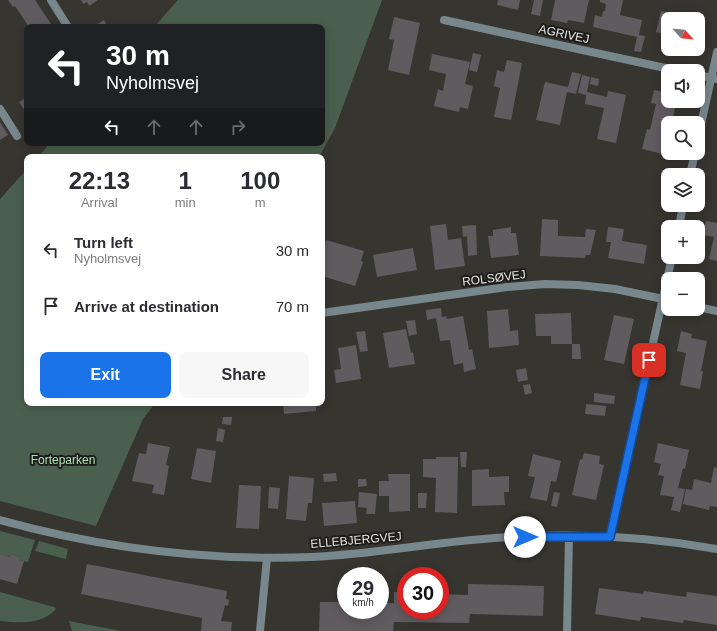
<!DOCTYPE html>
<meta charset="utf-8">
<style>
:root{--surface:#fff;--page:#f7f7f7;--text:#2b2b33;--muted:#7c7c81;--accent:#1a73e8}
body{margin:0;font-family:Arial,sans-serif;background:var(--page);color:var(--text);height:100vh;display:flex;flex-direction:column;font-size:15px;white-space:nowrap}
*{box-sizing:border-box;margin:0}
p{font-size:13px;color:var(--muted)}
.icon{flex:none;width:22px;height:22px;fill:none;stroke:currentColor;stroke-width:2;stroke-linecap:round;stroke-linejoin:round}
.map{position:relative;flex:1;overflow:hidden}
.drawer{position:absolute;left:24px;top:154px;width:301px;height:252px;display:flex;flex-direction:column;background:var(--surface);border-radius:8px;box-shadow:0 2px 10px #0003}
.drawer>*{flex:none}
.hud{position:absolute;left:24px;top:24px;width:301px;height:122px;border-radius:8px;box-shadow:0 2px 10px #0003;background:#202124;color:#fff;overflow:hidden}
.needle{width:26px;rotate:117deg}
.controls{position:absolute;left:661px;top:12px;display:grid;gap:8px}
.controls a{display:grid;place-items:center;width:44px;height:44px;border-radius:8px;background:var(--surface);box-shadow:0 2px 10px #0003;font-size:20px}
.speed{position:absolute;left:337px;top:567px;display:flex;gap:8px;font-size:20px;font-weight:700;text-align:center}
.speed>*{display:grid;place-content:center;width:52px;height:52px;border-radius:50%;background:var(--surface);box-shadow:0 2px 10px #0003;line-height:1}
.speed small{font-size:10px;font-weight:400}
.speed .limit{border:6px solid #d22;background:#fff;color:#111}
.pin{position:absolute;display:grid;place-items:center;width:34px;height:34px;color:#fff;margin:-17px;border-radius:8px;box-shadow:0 2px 6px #0006}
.me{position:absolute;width:44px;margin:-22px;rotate:90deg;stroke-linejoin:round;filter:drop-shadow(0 0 3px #0008)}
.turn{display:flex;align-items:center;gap:14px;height:84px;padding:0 16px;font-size:18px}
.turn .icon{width:52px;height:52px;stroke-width:2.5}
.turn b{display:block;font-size:28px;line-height:34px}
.lanes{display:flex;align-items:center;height:38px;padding:0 16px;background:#0003;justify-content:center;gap:20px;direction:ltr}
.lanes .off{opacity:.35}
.eta{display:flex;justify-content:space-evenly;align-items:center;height:68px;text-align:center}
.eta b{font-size:24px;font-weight:600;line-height:28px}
.action{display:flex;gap:8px;margin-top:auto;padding:8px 16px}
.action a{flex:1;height:46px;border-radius:8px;background:var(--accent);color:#fff;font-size:16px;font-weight:600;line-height:46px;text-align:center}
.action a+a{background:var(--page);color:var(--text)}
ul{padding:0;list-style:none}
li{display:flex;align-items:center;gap:12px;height:56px;padding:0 16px}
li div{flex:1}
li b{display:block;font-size:15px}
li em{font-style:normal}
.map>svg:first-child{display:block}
.green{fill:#4a5f4d}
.building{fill:#605b5f}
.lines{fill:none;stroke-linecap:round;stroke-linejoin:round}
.minor{stroke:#77878b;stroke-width:8}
.route-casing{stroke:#114b97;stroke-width:10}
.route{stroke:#1a73e8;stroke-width:7}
.labels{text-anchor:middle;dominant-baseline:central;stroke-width:4;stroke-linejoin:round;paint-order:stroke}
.street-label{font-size:12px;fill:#e7e6e3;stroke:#1d1d1b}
.park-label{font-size:12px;fill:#b0e0b8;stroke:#1d1d1b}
</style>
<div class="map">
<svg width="717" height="631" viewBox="0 0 717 631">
<rect width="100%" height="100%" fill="#373530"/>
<path class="green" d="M178 0H382L335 128 319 157H38L50 143H322V27H154Z
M27 169V403H155L143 419 96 526 0 501V199Z
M0 531 35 540 28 562 19 560 20 557 11 554 10 557 0 554Z
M39 541 68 549 66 559 35 551Z
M0 592 54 607 56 609C41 625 20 623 0 621Z
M69 621 121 631H72Z"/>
<path class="building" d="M8 0H35L53 27H29L15 6 13 7Z
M81 0H98L89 6 87 2 83 4Z
M498 0H520L518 10 497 5Z
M534 0H543L540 16 531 14Z
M555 0H589L584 23 568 20 567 23 551 20Z
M600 0H623L620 15 642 20 639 35 645 36 641 52 634 51 637 37 593 27 595 15 602 17 603 11H605L606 4 600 2Z
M661 11 691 17 692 14 701 16 699 26 698 19H668V35L656 32Z
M394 17 420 23 409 75 388 70 394 40 389 39Z
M104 20 108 27H93Z
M473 53 481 55 477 72 469 70Z
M432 54 470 62 465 84 473 86 468 109 460 107 459 112 434 106 438 89 443 91 446 74 429 70Z
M507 60 522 63 511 120 494 117 500 88 494 86 497 70 504 72Z
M572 72 581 74 576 94 567 92 560 125 536 120 545 82 568 87Z
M582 75 590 77 587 92 607 97 608 91 626 95 616 143 597 139 604 108 585 104 586 95 578 93Z
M591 77 599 79 598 86 590 84Z
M654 90 668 93V101H683L682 108H675L672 123H668L667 155 642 149 647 129 650 130 656 104 651 103Z
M27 97V114L19 102Z
M0 122 8 135 0 140Z
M542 219 558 220V236L585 237 586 229 596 230 590 255H586L585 258 540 256Z
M706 221 717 223V261L709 259 714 237 703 235Z
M446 224 448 240 461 238 465 266 435 270 430 226Z
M476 225 477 255 468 256 467 236 463 237 462 226Z
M511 227V233H516L519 255 491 258 488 236H493V230Z
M608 227 624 229 622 241 647 245 644 264 608 258 611 242H606Z
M326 240 364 251 361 261 363 262 355 286 322 276V251Z
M413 248 417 270 377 277 373 255Z
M441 308 442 317 446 316 447 319 463 316 469 350 472 349 476 369 464 372 463 363 454 365 450 340 440 341 436 318 427 320 426 310Z
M508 309 510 331 518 330 519 345 489 348 487 311Z
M571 313 572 344H551V336H536L535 314Z
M614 315 634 319 624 364 604 360Z
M415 320 417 334 409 336 406 321Z
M406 329 411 353 413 352 415 364 389 368 383 333Z
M365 331 368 351 360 352 356 332Z
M681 331 692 334 691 338 707 341 701 371H703L700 389 680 385 686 353 677 351Z
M572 344H580L581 359H572Z
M356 345 361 379 336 383 334 370 341 369 338 348Z
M526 368 528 380 518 382 516 370Z
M530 384 532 393 525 395 523 385Z
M594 393 615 396 614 404 594 402Z
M283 403H316V411L284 414Z
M586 404 606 406 605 416 585 414Z
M223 417H232L231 425 222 424Z
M218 428 225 430 223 442 216 441Z
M148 443 170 447 166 465 169 466 164 495 152 493 154 485 132 481 139 453 146 454Z
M658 443 689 450 685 469 683 468 678 488 685 489 680 512 671 510 674 497 660 495 664 476 658 475 661 464 654 462Z
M197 448 216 451 211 483 191 479Z
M460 452H467L466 467H461Z
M584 453 600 456 599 464 604 465 596 500 572 495 580 459 582 460Z
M533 454 561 461 556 482 551 481 547 501 530 498 535 477 528 476Z
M436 457H458L457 513 435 512 436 478 423 477V459H436Z
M714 467 717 468V507L710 506 709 510 683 504 686 489 692 490 694 479 711 483Z
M489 469V477L509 476V492H504L505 505 472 506V470Z
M336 473 337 481 324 482 323 474Z
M388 474H410V511L389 512V496H379V481H389Z
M289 476 314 478 312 503H308L306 521 286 519Z
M358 479H366L367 486 358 487Z
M239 485 261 486 259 529 236 528Z
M269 487 280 488 278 509 268 508Z
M359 492 377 494 375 514H366L367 508 358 507Z
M554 492 560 493 557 507 551 506Z
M418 493H427L426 508H418Z
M355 501 357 523 324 526 322 503Z
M0 554 10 557 11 554 20 557 19 560 24 561 17 584 0 579Z
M87 564 227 591 226 599 229 600 228 606 225 605 221 621 232 622 231 631H201L202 618 81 594Z
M468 584 544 586 543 616 470 614 469 623 394 622 393 631H319L320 602H346V610H380V603H394V592L406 593V610H440V594L468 595Z
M599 588 643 594 644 591 686 597 687 592 717 596V625L684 620 683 623 641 617 640 621 595 614Z"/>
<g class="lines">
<path class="minor" d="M51 0 68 27
M444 20 679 71
M698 75 717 79
M0 109 17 136
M698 138 717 52
M690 175 695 153
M679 227 683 205
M698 307 717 311
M322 313 507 287 545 284 578 285 615 289 668 300
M0 520C102 548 207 561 312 557 379 554 444 540 511 537 579 533 650 537 717 549
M610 537 672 257
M260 631 267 558
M567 631 569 537"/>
</g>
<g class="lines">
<defs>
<path id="route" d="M525 537H610L649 360"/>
</defs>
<use href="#route" class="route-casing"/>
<use href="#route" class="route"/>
</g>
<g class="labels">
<g class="street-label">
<text transform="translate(564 34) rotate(12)">AGRIVEJ</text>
<text transform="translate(494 278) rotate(-7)">ROLSØVEJ</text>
<text transform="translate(356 540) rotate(-5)">ELLEBJERGVEJ</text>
</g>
<g class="park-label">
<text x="63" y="460">Forteparken</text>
</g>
</g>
</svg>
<div class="controls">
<a><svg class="needle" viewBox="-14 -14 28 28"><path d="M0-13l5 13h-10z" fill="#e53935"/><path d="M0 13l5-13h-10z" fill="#7c7c81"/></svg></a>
<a><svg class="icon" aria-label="sound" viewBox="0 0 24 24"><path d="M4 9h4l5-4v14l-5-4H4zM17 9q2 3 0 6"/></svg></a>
<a><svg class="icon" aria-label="search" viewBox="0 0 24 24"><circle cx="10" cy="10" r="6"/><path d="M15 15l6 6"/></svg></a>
<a><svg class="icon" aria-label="layers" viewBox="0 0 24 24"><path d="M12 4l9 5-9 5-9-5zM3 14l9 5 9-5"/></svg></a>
<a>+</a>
<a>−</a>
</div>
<div class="speed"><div>29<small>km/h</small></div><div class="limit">30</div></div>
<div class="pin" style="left:649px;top:360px;background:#d93025"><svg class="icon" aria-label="arrive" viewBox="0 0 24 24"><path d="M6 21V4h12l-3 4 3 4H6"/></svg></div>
<svg class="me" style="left:525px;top:537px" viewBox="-20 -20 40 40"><circle r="19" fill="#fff"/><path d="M0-13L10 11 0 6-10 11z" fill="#1a73e8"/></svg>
<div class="hud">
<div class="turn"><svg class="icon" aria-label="left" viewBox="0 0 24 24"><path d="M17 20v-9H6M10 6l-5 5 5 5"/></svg><div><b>30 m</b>Nyholmsvej</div></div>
<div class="lanes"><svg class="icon" aria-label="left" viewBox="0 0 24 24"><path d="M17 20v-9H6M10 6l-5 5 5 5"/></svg><svg class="icon off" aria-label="ahead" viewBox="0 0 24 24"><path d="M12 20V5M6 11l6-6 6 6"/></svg><svg class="icon off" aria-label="ahead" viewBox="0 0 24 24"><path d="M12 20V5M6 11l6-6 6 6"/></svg><svg class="icon off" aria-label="right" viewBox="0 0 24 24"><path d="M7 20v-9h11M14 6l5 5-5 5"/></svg></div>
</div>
<section class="drawer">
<div class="eta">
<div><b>22:13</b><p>Arrival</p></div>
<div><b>1</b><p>min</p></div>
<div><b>100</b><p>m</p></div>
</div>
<ul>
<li><svg class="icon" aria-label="left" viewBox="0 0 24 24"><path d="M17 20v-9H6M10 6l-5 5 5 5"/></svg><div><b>Turn left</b><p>Nyholmsvej</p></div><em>30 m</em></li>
<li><svg class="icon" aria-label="arrive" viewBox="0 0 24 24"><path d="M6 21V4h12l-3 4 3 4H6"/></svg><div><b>Arrive at destination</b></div><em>70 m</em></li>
</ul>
<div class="action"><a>Exit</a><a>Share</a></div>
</section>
</div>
